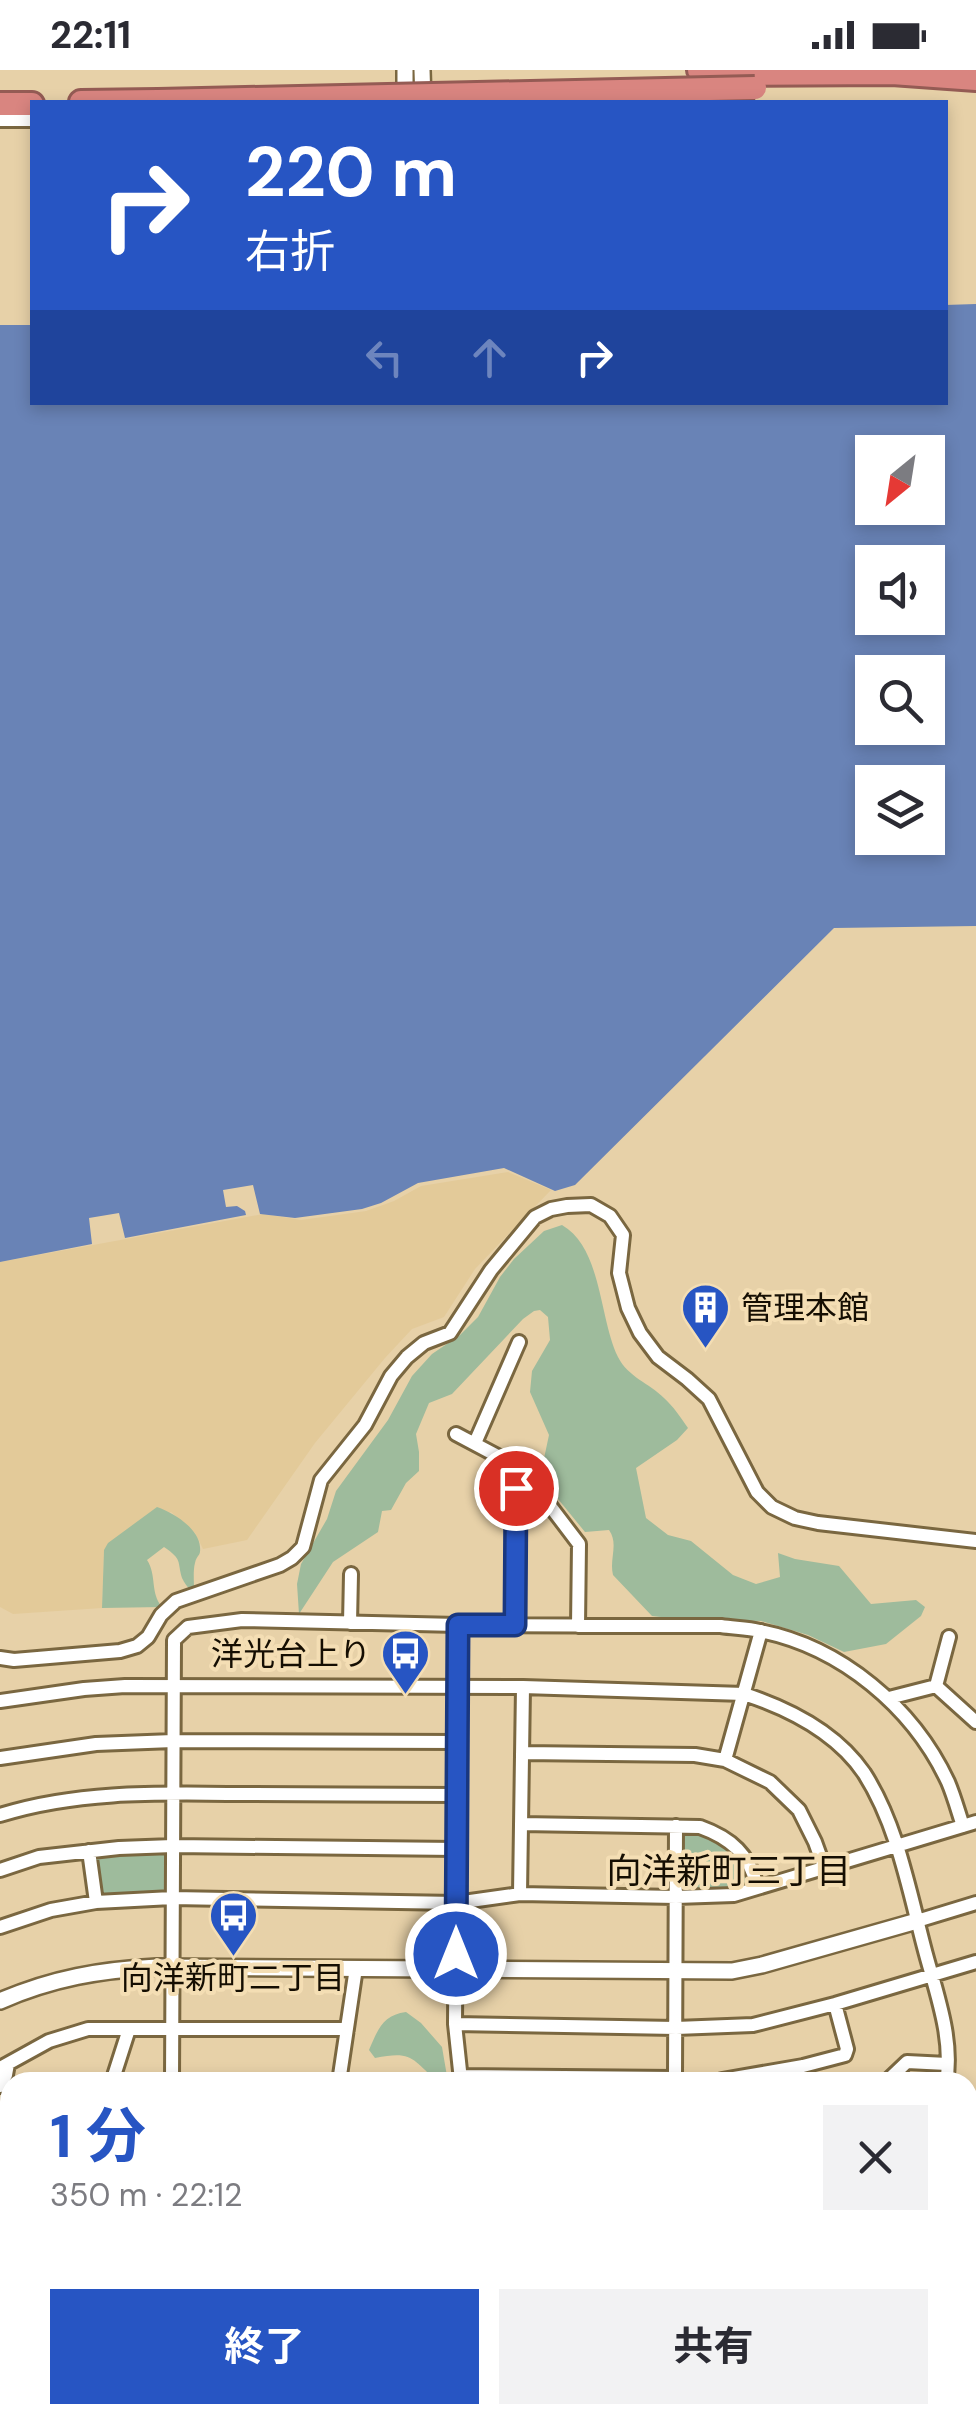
<!DOCTYPE html>
<html lang="ja">
<meta charset="utf-8">
<style>
:root{--surface:#fff;--page:#f2f2f3;--text:#2b2b33;--muted:#7c7c81;--accent:#2755c3}
body{margin:0;font-family:"DM Sans","Noto Sans JP",sans-serif;background:var(--page);color:var(--text);height:100vh;display:flex;flex-direction:column;font-size:38px;white-space:nowrap}
*{box-sizing:border-box;margin:0}
p{font-size:32px;color:var(--muted)}
.icon{flex:none;width:55px;height:55px;fill:none;stroke:currentColor;stroke-width:2;stroke-linecap:round;stroke-linejoin:round}
.map{position:relative;flex:1;overflow:hidden}
.sheet{position:absolute;left:0px;top:2002px;width:978px;height:352px;display:flex;flex-direction:column;background:var(--surface);border-radius:30px 30px 0 0;box-shadow:0 5px 15px #0003}
.sheet>*{flex:none}
.guide{position:absolute;left:30px;top:30px;width:918px;height:305px;border-radius:0px;box-shadow:0 5px 15px #0003;background:#2755c3;color:#fff;overflow:hidden}
.needle{width:65px;rotate:210deg}
.fabs{position:absolute;left:855px;top:365px;display:grid;gap:20px}
.fabs a{display:grid;place-items:center;width:90px;height:90px;border-radius:0px;background:var(--surface);box-shadow:0 5px 15px #0003;font-size:50px}
.pin{position:absolute;display:grid;place-items:center;width:85px;height:85px;color:#fff;margin:-42px;border:5px solid #fff;border-radius:50%;box-shadow:0 2px 10px #0007}
.me{position:absolute;width:110px;margin:-55px;rotate:0deg;stroke-linejoin:round;filter:drop-shadow(0 0 8px #0008)}
.turn{display:flex;align-items:center;gap:35px;height:210px;padding:0 50px;font-size:45px}
.turn .icon{width:130px;height:130px;stroke-width:2.5}
.turn b{display:block;font-size:70px;line-height:85px}
.lanes{display:flex;align-items:center;height:95px;padding:0 50px;background:#0003;justify-content:center;gap:50px;direction:ltr}
.lanes .off{opacity:.35}
.round{display:grid;place-items:center;flex:none;width:105px;height:105px;border-radius:0px;background:var(--page)}
.headline{display:flex;align-items:center;justify-content:space-between;height:170px;padding:0 50px}
h1{font-size:60px;font-weight:700;line-height:75px;color:var(--accent)}
.button{display:flex;gap:20px;margin-top:auto;padding:20px 50px}
.button a{flex:1;height:115px;border-radius:0px;background:var(--accent);color:#fff;font-size:40px;font-weight:700;line-height:115px;text-align:center}
.button a+a{background:var(--page);color:var(--text)}
.status{display:flex;justify-content:space-between;align-items:center;height:70px;padding:0 50px;background:var(--surface);direction:ltr}
.status svg{height:28px;fill:currentColor}
.map>svg:first-child{display:block}
.built{fill:#e3ca99}
.green{fill:#9ebb9c}
.water{fill:#6983b6;fill-rule:evenodd}
.lines{fill:none;stroke-linecap:round;stroke-linejoin:round}
.minor-casing{stroke:#7a6740;stroke-width:18}
.tertiary-casing{stroke:#7a6740;stroke-width:20}
.motorway-casing{stroke:#945b54;stroke-width:28}
.minor{stroke:#fff;stroke-width:12}
.tertiary{stroke:#fff;stroke-width:15}
.motorway{stroke:#d98580;stroke-width:22}
.motorway-bridge-casing{stroke:#945b54;stroke-width:28;stroke-linecap:butt}
.motorway-bridge{stroke:#d98580;stroke-width:22}
.route-casing{stroke:#19377f;stroke-width:25}
.route{stroke:#2755c3;stroke-width:18}
.labels{text-anchor:middle;dominant-baseline:central;stroke-width:8;stroke-linejoin:round;paint-order:stroke}
.poi-label{font-size:32px;fill:#150e02;stroke:#f4deb4;text-anchor:start}
.neighbourhood-label{font-size:35px;fill:#150e02;stroke:#f4deb4}
</style>
<div class="status"><b>22:11</b><svg viewBox="0 0 49 12"><path d="M0 12V9h3v3zM5 12V6h3v6zM10 12V3h3v9zM15 12V0h3v12zM26 1h20v11H26zM47 4h2v5h-2z"/></svg></div>
<div class="map">
<svg width="976" height="2353" viewBox="0 0 976 2353">
<rect width="100%" height="100%" fill="#e7d1a8"/>
<path class="built" d="M508 1102 551 1120 475 1199 444 1247 412 1259 385 1288 315 1373 247 1470 203 1479 195 1463 171 1442 104 1480 102 1538 13 1544 0 1537V1192L263 1144 301 1150 366 1141 394 1131 421 1116Z
M0 2077 10 2082V2332L0 2324Z"/>
<path class="green" d="M562 1155C602 1178 599 1248 618 1287 628 1307 649 1313 664 1328 673 1336 681 1348 688 1358L677 1370 636 1398 646 1448 668 1465 691 1471 733 1505 756 1514 780 1507 778 1483 795 1489 839 1496 871 1534 916 1530 925 1537 921 1546 886 1574 844 1582 808 1565 761 1551 687 1550 652 1546 613 1505C609 1489 619 1474 609 1460L585 1462 540 1407 549 1365 530 1322 532 1301 550 1270 548 1247 540 1240 534 1241 523 1249 452 1324 429 1333 416 1364 419 1382V1401L406 1413 391 1440 382 1441 378 1462 333 1492 299 1544 297 1514 301 1494 327 1449 336 1421 388 1350 412 1306 432 1284 460 1265 478 1247 500 1207 514 1189 544 1161Z
M157 1437C172 1442 199 1458 200 1477 201 1487 197 1484 195 1493 193 1500 194 1511 194 1519L191 1521C188 1517 184 1513 182 1508 177 1491 183 1490 164 1477L147 1490C157 1505 150 1523 162 1537L102 1538 104 1480 108 1473Z
M685 1761C713 1765 753 1783 747 1816L726 1822H684L681 1820V1766Z
M162 1782 168 1787 167 1819 163 1823 102 1826 98 1823 93 1790 97 1785Z
M406 1942 421 1953 442 1977 448 2012H438C412 1989 413 1980 375 1988L369 1980C378 1959 383 1945 406 1942Z
M10 2113V2203L0 2196V2130Z"/>
<path class="water" d="M976 234V856L834 858 575 1115 555 1121 504 1098 418 1113 381 1133 362 1139 295 1148 260 1144 253 1115 223 1120 226 1137 237 1136 245 1141 246 1145 125 1168 119 1143 89 1148 92 1174 0 1192V255H32V332H945V235ZM872 382H928V438H872ZM872 492H928V548H872ZM872 602H928V658H872ZM872 712H928V768H872Z"/>
<g class="lines">
<defs>
<path id="minor" d="M0 50H32
M456 1364 522 1399 579 1474 578 1556
M475 1373 519 1272
M350 1553 351 1504
M458 1555 455 1954 461 2010
M515 1555 516 1418 522 1399
M0 1588 14 1590 120 1581 137 1576 148 1567 161 1545 176 1531 280 1495 292 1488 303 1477 321 1410 365 1355 391 1306 407 1287 424 1273 450 1263 491 1200 535 1147 551 1139 567 1136 591 1135 610 1146 623 1165 619 1203 628 1238 640 1263 658 1287 687 1309 709 1329 757 1422 772 1437 795 1448 818 1453 976 1471
M936 1616 949 1567
M889 1628 936 1616 976 1652
M0 1631 84 1619 125 1616 523 1617 744 1624C790 1639 836 1662 864 1703 897 1754 909 1820 924 1877 935 1920 954 1968 946 2012
M522 1683 695 1685 725 1690 770 1712 799 1740 815 1772 824 1797
M0 1688 96 1674 173 1671 459 1672
M725 1690 761 1561
M0 1745C76 1721 157 1723 236 1724 310 1724 384 1725 458 1725
M521 1754 700 1757C731 1768 750 1785 757 1817
M89 1781 96 1832
M0 1800 39 1787 119 1778 173 1776 457 1779
M520 1824 523 1617
M917 1851 976 1833
M0 1857 51 1840 96 1832 172 1828 456 1833 520 1824 676 1827 734 1825 976 1752
M455 1954 676 1958 753 1955 835 1934 976 1892
M0 1998 49 1971 88 1959H347
M460 2006 675 2008 676 1756
M112 2012 129 1959
M172 2012 174 1570 188 1557 242 1550 458 1555 721 1556C734 1558 747 1558 760 1561 841 1577 913 1637 948 1712 954 1726 958 1741 963 1756
M339 2012 356 1898
M721 2012 722 2010 803 1996 845 1985 847 1979 835 1934
M886 2012 907 1992 947 1994
M0 2016 6 2005 8 1994
M968 2148 976 2125
M968 2195 976 2190
M968 2238H976
M236 2345 244 2353
M354 2345 357 2353
M537 2345 542 2353
M563 2345 564 2353
M623 2345 624 2353
M762 2345 764 2353
M952 2345 976 2348
M199 2353 203 2345
M399 2353V2345
M584 2353 588 2345
M826 2353 885 2345"/>
<path id="tertiary" d="M422 0 423 31
M405 32V0
M0 1931C53 1908 100 1900 157 1897L732 1901 762 1895 917 1851"/>
<path id="motorway" d="M699 0 725 4 892 3 976 9
M81 32 158 31
M0 34H32"/>
</defs>
<use href="#minor" class="minor-casing"/>
<use href="#tertiary" class="tertiary-casing"/>
<use href="#motorway" class="motorway-casing"/>
<use href="#minor" class="minor"/>
<use href="#tertiary" class="tertiary"/>
<use href="#motorway" class="motorway"/>
<defs>
<path id="motorway-bridge" d="M158 31 755 18"/>
</defs>
<use href="#motorway-bridge" class="motorway-bridge-casing"/>
<use href="#motorway-bridge" class="motorway-bridge"/>
</g>
<g class="lines">
<defs>
<path id="route" d="M456 1884 458 1555H515L516 1418"/>
</defs>
<use href="#route" class="route-casing"/>
<use href="#route" class="route"/>
</g>
<defs>
<symbol id="building-pin" viewBox="-11 -11 22 30"><path d="M0 17L-7.5 6A9.5 9.5 0 1 1 7.5 6Z" fill="#2755c3" stroke="#f4deb4"/><path d="M-4-6H4V6H1V3H-1V6H-4ZM-2.5-4.3h1.7v1.8h-1.7ZM.8-4.3h1.7v1.8H.8ZM-2.5-1h1.7V.8h-1.7ZM.8-1h1.7V.8H.8Z" fill="#fff"/></symbol>
<symbol id="bus-pin" viewBox="-11 -11 22 30"><path d="M0 17L-7.5 6A9.5 9.5 0 1 1 7.5 6Z" fill="#2755c3" stroke="#f4deb4"/><path d="M-5-6H5V4H4V6H2V4H-2V6H-4V4H-5ZM-3.5-4V0h7V-4ZM-3.5 1.2v1.5H-2V1.2ZM2 1.2v1.5H3.5V1.2Z" fill="#fff"/></symbol>
</defs>
<g fill-rule="evenodd">
<use href="#building-pin" x="678" y="1210" width="55" height="75"/>
<use href="#bus-pin" x="378" y="1556" width="55" height="75"/>
<use href="#bus-pin" x="206" y="1818" width="55" height="75"/>
</g>
<g class="labels">
<g class="poi-label">
<text x="741" y="1238">管理本館</text>
<text x="371" y="1584" text-anchor="end">洋光台上り</text>
<text x="233" y="1908" text-anchor="middle">向洋新町二丁目</text>
</g>
<g class="neighbourhood-label">
<text x="729" y="1801">向洋新町三丁目</text>
</g>
</g>
</svg>
<div class="fabs">
<a><svg class="needle" viewBox="-14 -14 28 28"><path d="M0-13l5 13h-10z" fill="#e53935"/><path d="M0 13l5-13h-10z" fill="#7c7c81"/></svg></a>
<a><svg class="icon" aria-label="sound" viewBox="0 0 24 24"><path d="M4 9h4l5-4v14l-5-4H4zM17 9q2 3 0 6"/></svg></a>
<a><svg class="icon" aria-label="search" viewBox="0 0 24 24"><circle cx="10" cy="10" r="6"/><path d="M15 15l6 6"/></svg></a>
<a><svg class="icon" aria-label="layers" viewBox="0 0 24 24"><path d="M12 4l9 5-9 5-9-5zM3 14l9 5 9-5"/></svg></a>
</div>
<div class="pin" style="left:516px;top:1418px;background:#d93025"><svg class="icon" aria-label="arrive" viewBox="0 0 24 24"><path d="M6 21V4h12l-3 4 3 4H6"/></svg></div>
<svg class="me" style="left:456px;top:1884px" viewBox="-20 -20 40 40"><circle r="17" fill="#2755c3" stroke="#fff" stroke-width="3"/><path d="M0-11L8 9 0 5-8 9z" fill="#fff"/></svg>
<div class="guide">
<div class="turn"><svg class="icon" aria-label="right" viewBox="0 0 24 24"><path d="M7 20v-9h11M14 6l5 5-5 5"/></svg><div><b>220 m</b>右折</div></div>
<div class="lanes"><svg class="icon off" aria-label="left" viewBox="0 0 24 24"><path d="M17 20v-9H6M10 6l-5 5 5 5"/></svg><svg class="icon off" aria-label="ahead" viewBox="0 0 24 24"><path d="M12 20V5M6 11l6-6 6 6"/></svg><svg class="icon" aria-label="right" viewBox="0 0 24 24"><path d="M7 20v-9h11M14 6l5 5-5 5"/></svg></div>
</div>
<section class="sheet">
<div class="headline"><div><h1>1 分</h1><p>350 m · 22:12</p></div><a class="round"><svg class="icon" aria-label="close" viewBox="0 0 24 24"><path d="M6 6l12 12M18 6L6 18"/></svg></a></div>
<div class="button"><a>終了</a><a>共有</a></div>
</section>
</div>
